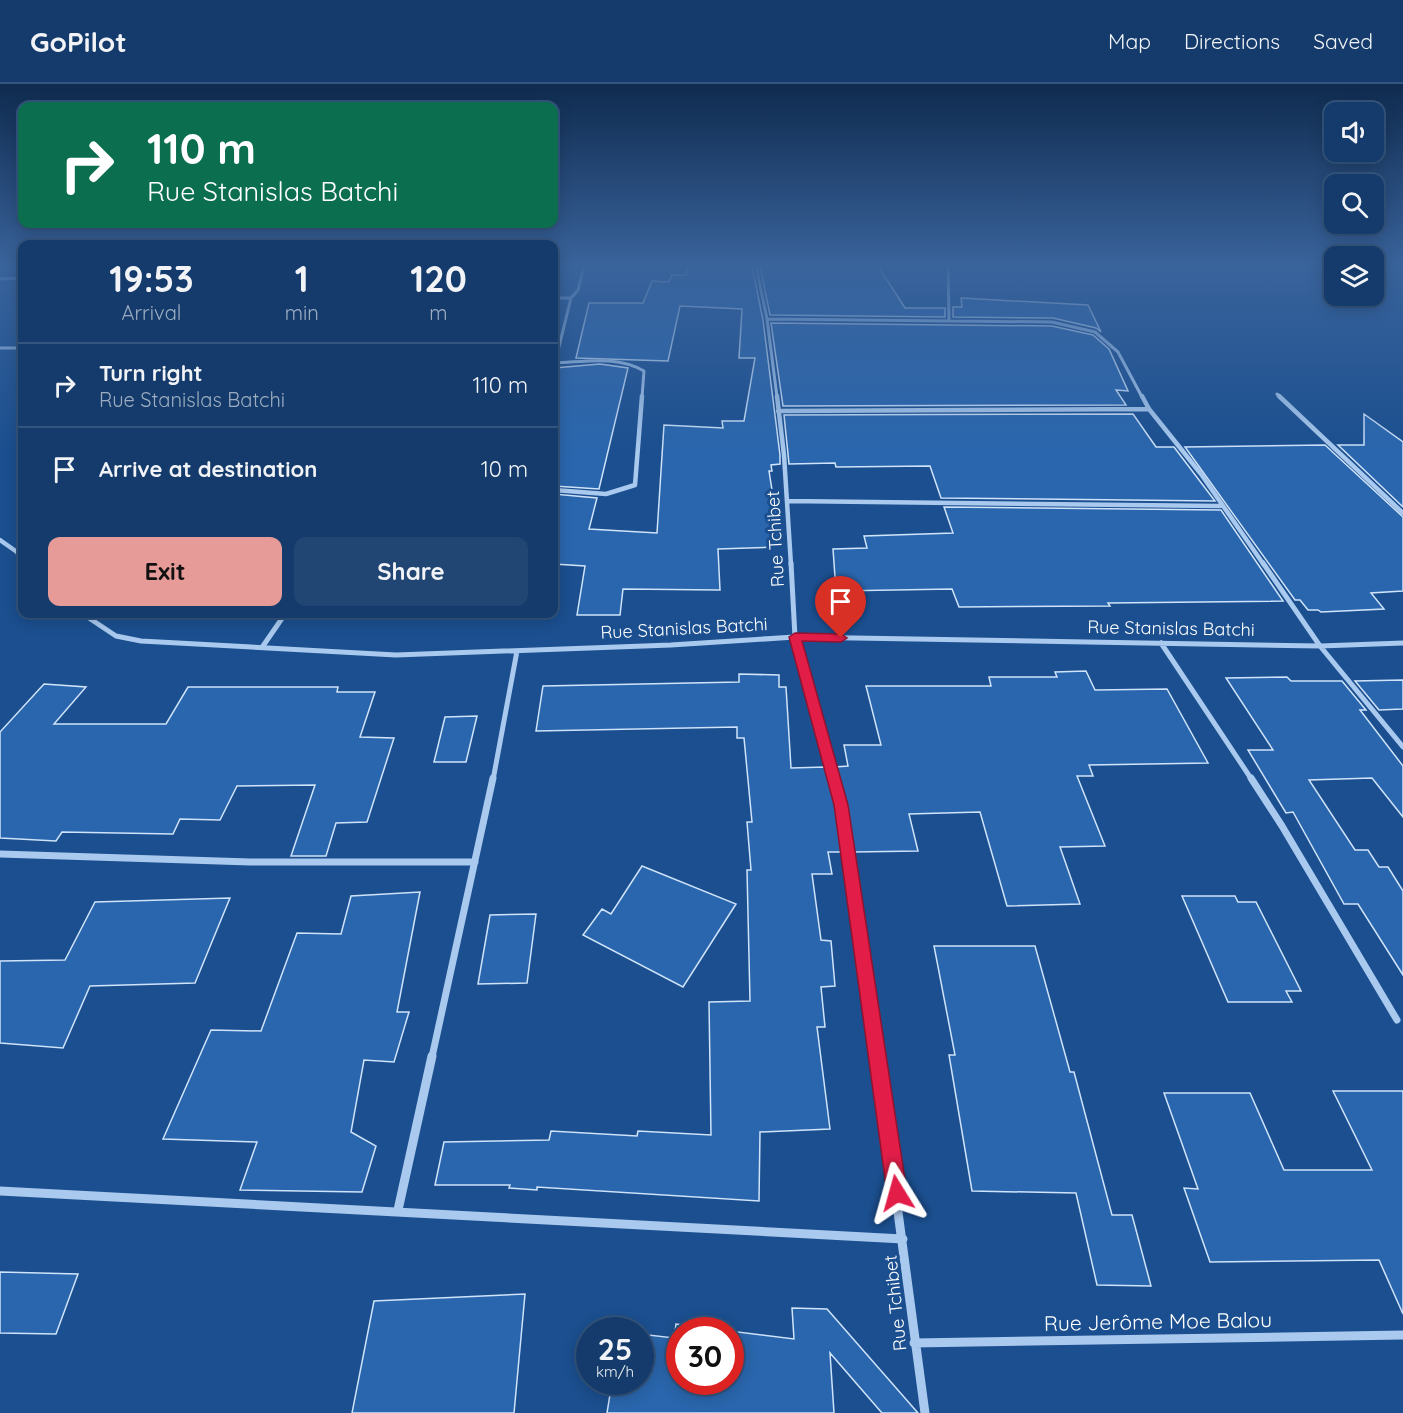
<!DOCTYPE html>
<meta charset="utf-8">
<style>
:root{--surface:#143b6b;--page:#214673;--text:#f1f3f6;--muted:#9dadc1;--line:#33557e;--accent:#e69b98}
body{margin:0;font-family:Quicksand,sans-serif;background:var(--page);color:var(--text);height:100vh;display:flex;flex-direction:column;font-size:22px;white-space:nowrap}
*{box-sizing:border-box;margin:0}
p{font-size:20px;color:var(--muted)}
.icon{flex:none;width:33px;height:33px;fill:none;stroke:currentColor;stroke-width:2;stroke-linecap:round;stroke-linejoin:round}
.map{position:relative;flex:1;overflow:hidden}
.side{position:absolute;left:18px;top:156px;width:540px;height:378px;display:flex;flex-direction:column;background:var(--surface);border-radius:12px;box-shadow:0 3px 15px #0003,0 0 0 2px var(--line)}
.side>*{flex:none}
.top-card{position:absolute;left:18px;top:18px;width:540px;height:126px;border-radius:12px;box-shadow:0 3px 15px #0003,0 0 0 2px var(--line);background:#0b6e4f;color:#fff;overflow:hidden}
.controls{position:absolute;left:1324px;top:18px;display:grid;gap:12px}
.controls a{display:grid;place-items:center;width:60px;height:60px;border-radius:12px;background:var(--surface);box-shadow:0 3px 15px #0003,0 0 0 2px var(--line);font-size:30px}
.speed{position:absolute;left:576px;top:1233px;display:flex;gap:12px;font-size:30px;font-weight:700;text-align:center}
.speed>*{display:grid;place-content:center;width:78px;height:78px;border-radius:50%;background:var(--surface);box-shadow:0 3px 15px #0003,0 0 0 2px var(--line);line-height:1}
.speed small{font-size:15px;font-weight:400}
.speed .limit{border:9px solid #d22;background:#fff;color:#111}
.pin{position:absolute;display:grid;place-items:center;width:51px;height:51px;color:#fff;margin:-62px -26px;border-radius:50% 50% 50% 0;rotate:-45deg;box-shadow:0 0 6px #0007}
.pin .icon{rotate:45deg}
.me{position:absolute;width:66px;margin:-33px;rotate:352deg;stroke-linejoin:round;filter:drop-shadow(0 0 4px #0008)}
.turn{display:flex;align-items:center;gap:21px;height:126px;padding:0 30px;font-size:27px}
.turn .icon{width:78px;height:78px;stroke-width:2.5}
.turn b{display:block;font-size:42px;line-height:51px}
.eta{display:flex;justify-content:space-evenly;align-items:center;height:102px;text-align:center}
.eta b{font-size:36px;font-weight:800;line-height:42px}
.cta{display:flex;gap:12px;margin-top:auto;padding:12px 30px}
.cta a{flex:1;height:69px;border-radius:12px;background:var(--accent);color:#111;font-size:24px;font-weight:800;line-height:69px;text-align:center}
.cta a+a{background:var(--page);color:var(--text)}
ul{padding:0;list-style:none}
li{display:flex;align-items:center;gap:18px;height:84px;padding:0 30px;border-top:2px solid var(--line)}
li div{flex:1}
li b{display:block;font-size:22px}
li em{font-style:normal}
header{display:flex;align-items:center;gap:36px;box-sizing:border-box;height:84px;padding:0 30px;background:var(--surface);border-bottom:2px solid var(--line)}
header strong{font-size:28px}
nav{display:flex;gap:33px;margin-inline-start:auto;font-size:21px}
.map>svg:first-child{display:block}
.building{fill:#2a66ad;stroke:#cfe3fa;stroke-width:1.5}
.lines{fill:none;stroke-linecap:round;stroke-linejoin:round}
.street-far4{stroke:#a9c9ee;stroke-width:3}
.street-far3{stroke:#a9c9ee;stroke-width:4.5}
.street-far2{stroke:#a9c9ee;stroke-width:5}
.street-far1{stroke:#a9c9ee;stroke-width:7}
.street{stroke:#a9c9ee;stroke-width:9}
.route{fill:#e11d48;stroke:#92132f;stroke-width:1.5}
.labels{text-anchor:middle;dominant-baseline:central;stroke-width:6;stroke-linejoin:round;paint-order:stroke}
.street-label{font-size:18px;fill:#fff;stroke:#1b4f8f}
.near-street-label{font-size:21px;fill:#fff;stroke:#1b4f8f}
</style>
<header>
<strong>GoPilot</strong>
<nav><a>Map</a><a>Directions</a><a>Saved</a></nav>
</header>
<div class="map">
<svg width="1403" height="1329" viewBox="0 0 1403 1329">
<rect width="100%" height="100%" fill="#1b4f8f"/>
<path class="building" d="M689 182H752L763 236 780 371V380L771 381 772 387H769L781 463 718 465 720 506 623 505 620 531H577L585 482 554 480V410L597 414 589 445 657 449 664 341 723 344 722 337H744L755 274H739L742 225 680 222 668 277 576 274 589 219H643L652 197 669 198 672 191H686Z
M760 182H878L905 224H945V233L770 231Z
M961 214 1088 221 1101 248 1096 244 1053 234 953 233V223H962Z
M771 239 1052 242 1093 251 1109 265 1128 307 1116 306 1126 321 783 322Z
M600 280 628 284 599 405 554 402V284Z
M1133 330 1156 363H1174L1215 417 941 414 930 382 836 383 835 379 789 380 784 331Z
M1364 330 1403 358V423L1338 361H1364Z
M1325 361 1403 433V507L1371 509 1384 525 1321 528 1318 526H1308L1300 516H1295L1185 363Z
M944 423 1221 426 1283 517 1108 519 1110 522 959 523 952 505 836 507 833 465 867 464 864 452 953 449Z
M1086 587 1095 606 1167 605 1208 679 1089 681 1093 692H1077L1105 762 1060 763 1080 820 1007 822 980 728 909 730 918 767 853 768 846 720 835 683 848 682 844 661H881L866 602H991L989 593H1057L1055 588Z
M739 590 779 591V603H786L791 684 825 683 835 722 842 768H828L832 790H812L821 856 831 857 835 902 821 903 825 943H817L830 1045 760 1048 759 1117 537 1103V1106L509 1104 510 1101H435L444 1058 549 1056 551 1047 637 1052 638 1047 711 1051 709 918 750 917 747 786H751L747 738H752L744 654H737V643L536 647 543 602 739 598Z
M1287 593 1291 597H1342L1366 626H1360L1403 682V733L1372 694 1309 696 1355 766H1368L1379 783H1388L1403 807V891L1358 820H1344L1293 728 1286 729 1248 666H1273L1226 594Z
M1403 596V625L1379 626 1355 597Z
M44 600 86 603 54 640H166L188 603H338L337 608H375L360 653 394 654 367 738 336 739 326 772H291L315 701 237 702 220 736 180 735 173 750 62 748 56 757 0 754V648Z
M477 632 466 678H434L445 633Z
M642 782 736 820 683 903 583 851 602 825 611 830Z
M420 808 397 928H409L394 978 364 976 351 1048 376 1062 362 1108 240 1106 257 1058 163 1055 211 946 261 947 297 849 341 850 351 812Z
M1182 812H1235L1238 818H1256L1301 907H1286L1292 918H1228Z
M230 814 195 899 90 902 63 964 0 959V877L65 876 95 818Z
M536 830 527 899 478 900 490 831Z
M934 862H1035L1070 988H1074L1112 1131H1132L1151 1202 1097 1201 1076 1109 972 1107 949 971H955Z
M1333 1007H1403V1230L1379 1176 1210 1178 1184 1104 1198 1105 1164 1009H1250L1284 1086H1372Z
M0 1188 78 1190 56 1250 0 1249Z
M525 1210 514 1329H352L374 1217Z
M792 1224 827 1225 918 1329H882L830 1269 834 1329H607L612 1298H640V1250L674 1254 676 1240 726 1246H680V1298H730V1247L794 1255Z"/>
<g class="lines">
<path class="street-far4" d="M756 182 767 235 777 313
M948 182 949 235
M0 195 22 194
M554 214H571
M767 235 1052 238 1095 248 1118 268 1142 313
M0 264H22
M554 279C585 278 616 271 644 287L642 313
M555 279 571 214 578 206 584 182
M1277 310 1280 313"/>
<path class="street-far3" d="M777 312 784 371 791 481
M1142 312 1149 325 1201 390 1264 481
M1279 312 1403 429
M778 327 1149 325
M554 406 606 410 635 401 642 312
M788 417 1220 422
M0 456 17 468 22 476"/>
<path class="street-far2" d="M791 479 795 553 834 696
M1263 479 1320 562 1403 663
M83 530 116 552 141 557 396 571 671 561 795 553 1320 562 1403 559
M1161 559 1252 696
M263 562 285 530
M493 696 517 567"/>
<path class="street-far1" d="M834 694 841 721 877 973
M1251 694 1282 742 1397 936
M0 770 250 778H475
M432 973 493 694"/>
<path class="street" d="M877 972 925 1329
M0 1107 903 1155
M398 1126 432 972
M914 1259 1403 1251"/>
</g>
<linearGradient id="sky" x2="0" y2="1"><stop stop-color="#0f2b4f"/><stop offset="0.49" stop-color="#39639b"/><stop offset="1" stop-color="#39639b" stop-opacity="0"/></linearGradient>
<rect width="1403" height="368" fill="url(#sky)"/>
<path class="route" d="M795 549 841 550 847 554 841 558 802 557 848 721 907 1109 904 1116 897 1119 890 1116 887 1109 834 721 789 553Z"/>
<g class="labels">
<g class="street-label">
<text transform="translate(775 455) rotate(-93)">Rue Tchibet</text>
<text transform="translate(684 544) rotate(-3)">Rue Stanislas Batchi</text>
<text transform="translate(1171 544) rotate(1)">Rue Stanislas Batchi</text>
<text transform="translate(895 1219) rotate(-96)">Rue Tchibet</text>
</g>
<g class="near-street-label">
<text transform="translate(1158 1237) rotate(-1)">Rue Jerôme Moe Balou</text>
</g>
</g>
</svg>
<div class="controls">
<a><svg class="icon" aria-label="sound" viewBox="0 0 24 24"><path d="M4 9h4l5-4v14l-5-4H4zM17 9q2 3 0 6"/></svg></a>
<a><svg class="icon" aria-label="search" viewBox="0 0 24 24"><circle cx="10" cy="10" r="6"/><path d="M15 15l6 6"/></svg></a>
<a><svg class="icon" aria-label="layers" viewBox="0 0 24 24"><path d="M12 4l9 5-9 5-9-5zM3 14l9 5 9-5"/></svg></a>
</div>
<div class="speed"><div>25<small>km/h</small></div><div class="limit">30</div></div>
<div class="pin" style="left:841px;top:554px;background:#d93025"><svg class="icon" aria-label="arrive" viewBox="0 0 24 24"><path d="M6 21V4h12l-3 4 3 4H6"/></svg></div>
<svg class="me" style="left:897px;top:1109px" viewBox="-20 -20 40 40"><path d="M0-17L14 15 0 8-14 15z" fill="#e11d48" stroke="#fff" stroke-width="4"/></svg>
<div class="top-card">
<div class="turn"><svg class="icon" aria-label="right" viewBox="0 0 24 24"><path d="M7 20v-9h11M14 6l5 5-5 5"/></svg><div><b>110 m</b>Rue Stanislas Batchi</div></div>
</div>
<section class="side">
<div class="eta">
<div><b>19:53</b><p>Arrival</p></div>
<div><b>1</b><p>min</p></div>
<div><b>120</b><p>m</p></div>
</div>
<ul>
<li><svg class="icon" aria-label="right" viewBox="0 0 24 24"><path d="M7 20v-9h11M14 6l5 5-5 5"/></svg><div><b>Turn right</b><p>Rue Stanislas Batchi</p></div><em>110 m</em></li>
<li><svg class="icon" aria-label="arrive" viewBox="0 0 24 24"><path d="M6 21V4h12l-3 4 3 4H6"/></svg><div><b>Arrive at destination</b></div><em>10 m</em></li>
</ul>
<div class="cta"><a>Exit</a><a>Share</a></div>
</section>
</div>
